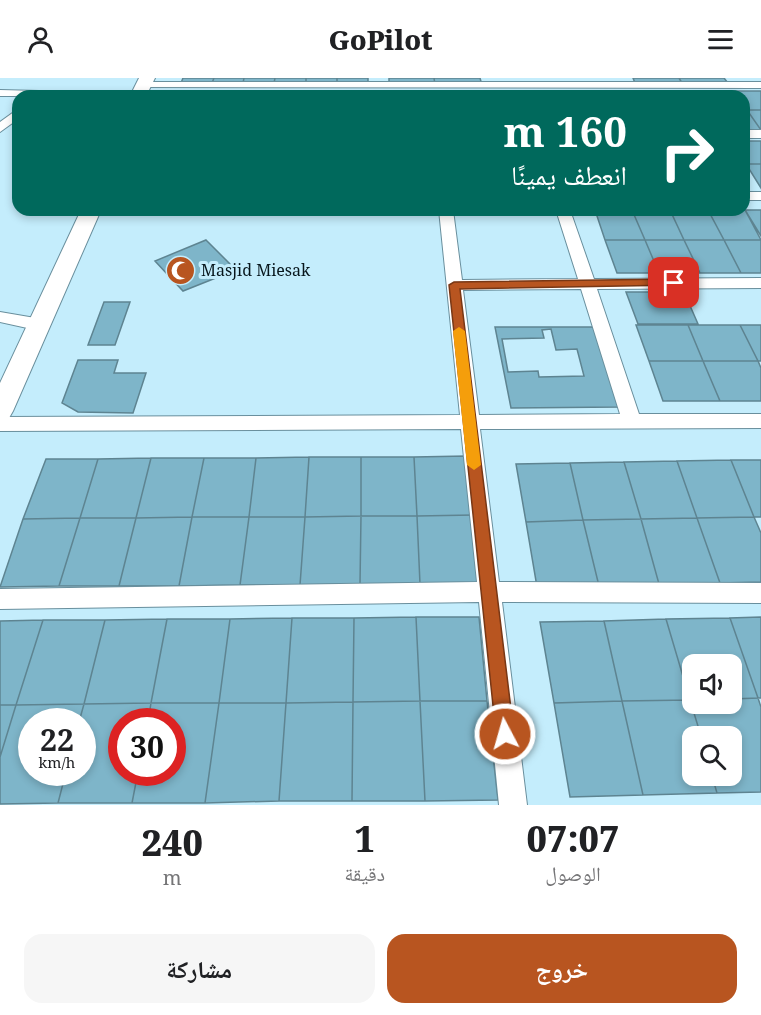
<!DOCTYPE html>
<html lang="ar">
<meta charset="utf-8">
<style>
:root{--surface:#fff;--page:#f6f6f6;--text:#202124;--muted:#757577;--accent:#b85520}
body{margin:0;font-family:"Noto Serif","Noto Naskh Arabic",serif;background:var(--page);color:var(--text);direction:rtl;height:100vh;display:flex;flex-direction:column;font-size:22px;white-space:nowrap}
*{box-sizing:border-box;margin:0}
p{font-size:20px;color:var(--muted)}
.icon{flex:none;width:33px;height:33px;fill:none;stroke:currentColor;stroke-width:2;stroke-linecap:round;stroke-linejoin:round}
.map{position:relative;height:727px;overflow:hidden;direction:ltr}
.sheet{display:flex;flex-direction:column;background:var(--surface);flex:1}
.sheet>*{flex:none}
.guide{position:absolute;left:12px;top:12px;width:738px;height:126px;border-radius:18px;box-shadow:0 3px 9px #0003;direction:rtl;background:#00695c;color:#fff;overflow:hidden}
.controls{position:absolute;left:682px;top:576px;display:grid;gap:12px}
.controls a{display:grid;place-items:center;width:60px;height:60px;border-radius:12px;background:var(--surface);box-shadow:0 3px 9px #0003;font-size:30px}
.speed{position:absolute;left:18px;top:630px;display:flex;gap:12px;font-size:30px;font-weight:700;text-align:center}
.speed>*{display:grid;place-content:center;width:78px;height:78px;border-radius:50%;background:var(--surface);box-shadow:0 3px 9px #0003;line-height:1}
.speed small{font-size:15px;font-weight:400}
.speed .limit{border:9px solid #d22;background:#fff;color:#111}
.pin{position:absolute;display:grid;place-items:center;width:51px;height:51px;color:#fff;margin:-26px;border-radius:12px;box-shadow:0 3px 9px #0006}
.me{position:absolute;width:66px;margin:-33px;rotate:354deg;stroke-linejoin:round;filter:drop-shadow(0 0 4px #0008)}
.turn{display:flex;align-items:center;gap:21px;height:126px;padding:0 24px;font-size:27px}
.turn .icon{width:78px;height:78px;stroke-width:2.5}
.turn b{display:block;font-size:42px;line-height:51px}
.eta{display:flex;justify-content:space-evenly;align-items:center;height:102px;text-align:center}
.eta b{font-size:36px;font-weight:800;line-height:42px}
.button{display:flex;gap:12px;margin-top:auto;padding:12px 24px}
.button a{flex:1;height:69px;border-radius:18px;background:var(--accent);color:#fff;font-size:24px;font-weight:800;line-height:69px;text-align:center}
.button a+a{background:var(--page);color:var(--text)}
header{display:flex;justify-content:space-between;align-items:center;height:78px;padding:0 24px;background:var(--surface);font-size:27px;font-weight:800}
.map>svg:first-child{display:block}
.building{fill:#7eb5c9;stroke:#5e8491;stroke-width:1.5;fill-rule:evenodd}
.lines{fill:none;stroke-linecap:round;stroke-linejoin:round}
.street-casing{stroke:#698f9d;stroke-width:2}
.secondary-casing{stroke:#698f9d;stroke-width:2}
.street{fill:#fff;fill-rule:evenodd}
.secondary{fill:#fff;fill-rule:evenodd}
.route{fill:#b85520;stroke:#783715;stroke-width:1.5}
.slow{fill:#f59e0b}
.labels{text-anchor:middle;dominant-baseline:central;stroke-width:6;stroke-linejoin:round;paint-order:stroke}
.poi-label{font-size:16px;fill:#07161c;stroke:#c4edfc;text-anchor:start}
</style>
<header><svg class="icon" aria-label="menu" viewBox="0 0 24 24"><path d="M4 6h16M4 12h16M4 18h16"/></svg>GoPilot<svg class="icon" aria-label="person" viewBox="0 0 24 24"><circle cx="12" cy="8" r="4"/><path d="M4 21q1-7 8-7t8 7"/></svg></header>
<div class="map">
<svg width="761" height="727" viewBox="0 0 761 727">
<rect width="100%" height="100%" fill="#c4edfc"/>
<path class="building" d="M183 0H214L212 5H181Z
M214 0H244L243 5H212Z
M244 0H275L274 5H243Z
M275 0H306V5H274Z
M306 0H337V4L306 5Z
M337 0H368V4H337Z
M389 0H434L435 7H389Z
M434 0H480L482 7H435Z
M633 0H679L682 5H635Z
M679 0H724L728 5H682Z
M242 13H273L272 18H241Z
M242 13 241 18H210L212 14Z
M273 13H303V18H272Z
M303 13H334V18H303Z
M334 13H365V18H334Z
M365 13H395V18H365Z
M395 13H426V18H395Z
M641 13H672L675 18H643Z
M641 13 643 18H612L610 14Z
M733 13H761V32H747L744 28V18H737Z
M733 13 737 18H705L702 14Z
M181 14H212L210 18H179Z
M547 14H579L580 18H549Z
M547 14 549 18H517L516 15Z
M579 14H610L612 18H580Z
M454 15H485L486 18H454Z
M485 15H516L517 18H486Z
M744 32H747L761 52H744Z
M747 32H761V52Z
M744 63H761V86H746Z
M746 86H761V110Z
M595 132H632L645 162H605Z
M632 132H670L684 162H645Z
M670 132H708L724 162H684Z
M708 132H745L761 162H724Z
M745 132H761V158Z
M206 162 236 192 183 213 155 183Z
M605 162H645L659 195H617Z
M645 162H684L700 195H659Z
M684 162H724L741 195H700Z
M724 162H761V195H741Z
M626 214H684L698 246H638Z
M104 224H130L115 267H88Z
M636 247H688L703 283H649Z
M688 247H740L758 283H703Z
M740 247H761V283H758Z
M495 249H597L619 329 511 330ZM551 251 556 272 577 271 584 298 539 299 538 293 508 294 502 261 544 260 542 252Z
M78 282H118L114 295H146L133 335 78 334 62 325Z
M649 283H703L720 323H663Z
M703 283H758L761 290V323H720Z
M466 378 473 437 417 438 414 379Z
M309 379H361V438L305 439Z
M309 379 305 439H249L256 380Z
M361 379H414L417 438H361Z
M151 380H204L192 439 136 440Z
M151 380 136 440H80L98 381Z
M204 380H256L249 439H192Z
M46 381H98L80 440 23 441Z
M731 382H761V439H754Z
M731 382 754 439 697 440 677 383Z
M677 383 697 440 641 441 624 384Z
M624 384 641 441 583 442 570 385Z
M570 385 583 442 526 444 516 386Z
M473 437 480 505 420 506 417 438Z
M361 438H417L420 506H360Z
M361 438 360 506 300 507 305 439Z
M192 439H249L240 507 179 508Z
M192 439 179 508H119L136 440Z
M249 439H305L300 507H240Z
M754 439 761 455V504L720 505 697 440Z
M80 440 59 508 0 509 23 441Z
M80 440H136L119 508H59Z
M697 440 720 505 659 506 641 441Z
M641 441 659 506 599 508 583 442Z
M583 442 599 508 537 509 526 444Z
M416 539H479L487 623H420Z
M416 539 420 623 353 624 354 540Z
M761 539V620H758L730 540Z
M292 540H354L353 624 286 625Z
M292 540 286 625H219L230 541Z
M730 540 758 620 732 621V586H693V622H690L666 541Z
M167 541H230L219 625H151Z
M167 541 151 625 84 626 105 542Z
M666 541 690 622 622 623 604 543Z
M43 542H105L84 626 16 627Z
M43 542 16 627H0V543Z
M604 543 622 623 554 625 540 544Z
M758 620 761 629V714L717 715 712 698H732V658H701L690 622H693V626H732V621Z
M690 622 701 658H693V698H712L717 715 643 717 622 623Z
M420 623H487L498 722 425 723Z
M420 623 425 723H352L353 624Z
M622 623 643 717 570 719 554 625Z
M353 624 352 723H279L286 625Z
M151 625H219L205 725H132L138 694H172V644H148Z
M151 625 148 644H122V694H138L132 725H58L66 694H82V644H79L84 626Z
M219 625H286L279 723 205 725Z
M84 626 79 644H32V694H66L58 725 0 726V679L16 627Z
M0 627H16L0 679Z"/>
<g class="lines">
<defs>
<path id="street" d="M143 4H761V10L139 9V5Z
M0 12 117 15 123 18H0Z
M18 31V41L0 54V44Z
M744 52H761V60H744Z
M744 114H761V122H744Z
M439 132H453L462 202 578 201 556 132H570L594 201 761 200V210L597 211 639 336H761V350L480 351 499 504 761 505V525L502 524 527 727H499L479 524 0 531V511L477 504 461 351 0 353V339L460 337ZM581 211 620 336 479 337 463 212Z
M0 234 41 241 47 243 49 247 47 251 41 253 0 244Z"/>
<path id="secondary" d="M139 0H155L146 18H130Z
M81 132H101L13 333 9 340 0 343V305Z"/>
</defs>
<use href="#street" class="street-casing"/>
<use href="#secondary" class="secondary-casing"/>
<use href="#street" class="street"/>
<use href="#secondary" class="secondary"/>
</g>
<path class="route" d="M674 201 678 202V207L460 211 514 656 512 663 505 665 499 663 496 656 449 207 454 204Z"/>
<path class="slow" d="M459 249 465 253 481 387 474 392 467 387 453 253Z"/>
<defs>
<symbol id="mosque-disc" viewBox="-11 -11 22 22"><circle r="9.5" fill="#b85520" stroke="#c4edfc"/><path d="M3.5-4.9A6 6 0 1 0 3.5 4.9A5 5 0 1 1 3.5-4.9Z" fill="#fff"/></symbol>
</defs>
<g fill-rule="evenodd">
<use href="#mosque-disc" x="164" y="176" width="33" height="33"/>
</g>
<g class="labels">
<g class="poi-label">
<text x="201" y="192">Masjid Miesak</text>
</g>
</g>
</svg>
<div class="controls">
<a><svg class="icon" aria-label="sound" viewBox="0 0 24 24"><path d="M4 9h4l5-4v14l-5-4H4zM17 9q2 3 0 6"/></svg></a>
<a><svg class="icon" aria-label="search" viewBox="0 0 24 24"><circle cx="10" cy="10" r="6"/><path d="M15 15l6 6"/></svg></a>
</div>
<div class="speed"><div>22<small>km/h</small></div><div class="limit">30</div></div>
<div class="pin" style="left:674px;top:205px;background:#d93025"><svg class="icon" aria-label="arrive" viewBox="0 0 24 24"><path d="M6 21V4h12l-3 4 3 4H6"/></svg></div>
<svg class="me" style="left:505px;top:656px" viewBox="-20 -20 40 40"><circle r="17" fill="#b85520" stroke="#fff" stroke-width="3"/><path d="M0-11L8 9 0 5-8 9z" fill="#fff"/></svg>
<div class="guide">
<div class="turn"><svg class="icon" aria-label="right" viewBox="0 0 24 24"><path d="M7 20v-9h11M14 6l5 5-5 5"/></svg><div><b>160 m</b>انعطف يمينًا</div></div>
</div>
</div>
<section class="sheet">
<div class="eta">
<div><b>07:07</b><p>الوصول</p></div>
<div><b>1</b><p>دقيقة</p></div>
<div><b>240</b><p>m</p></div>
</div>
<div class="button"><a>خروج</a><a>مشاركة</a></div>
</section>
